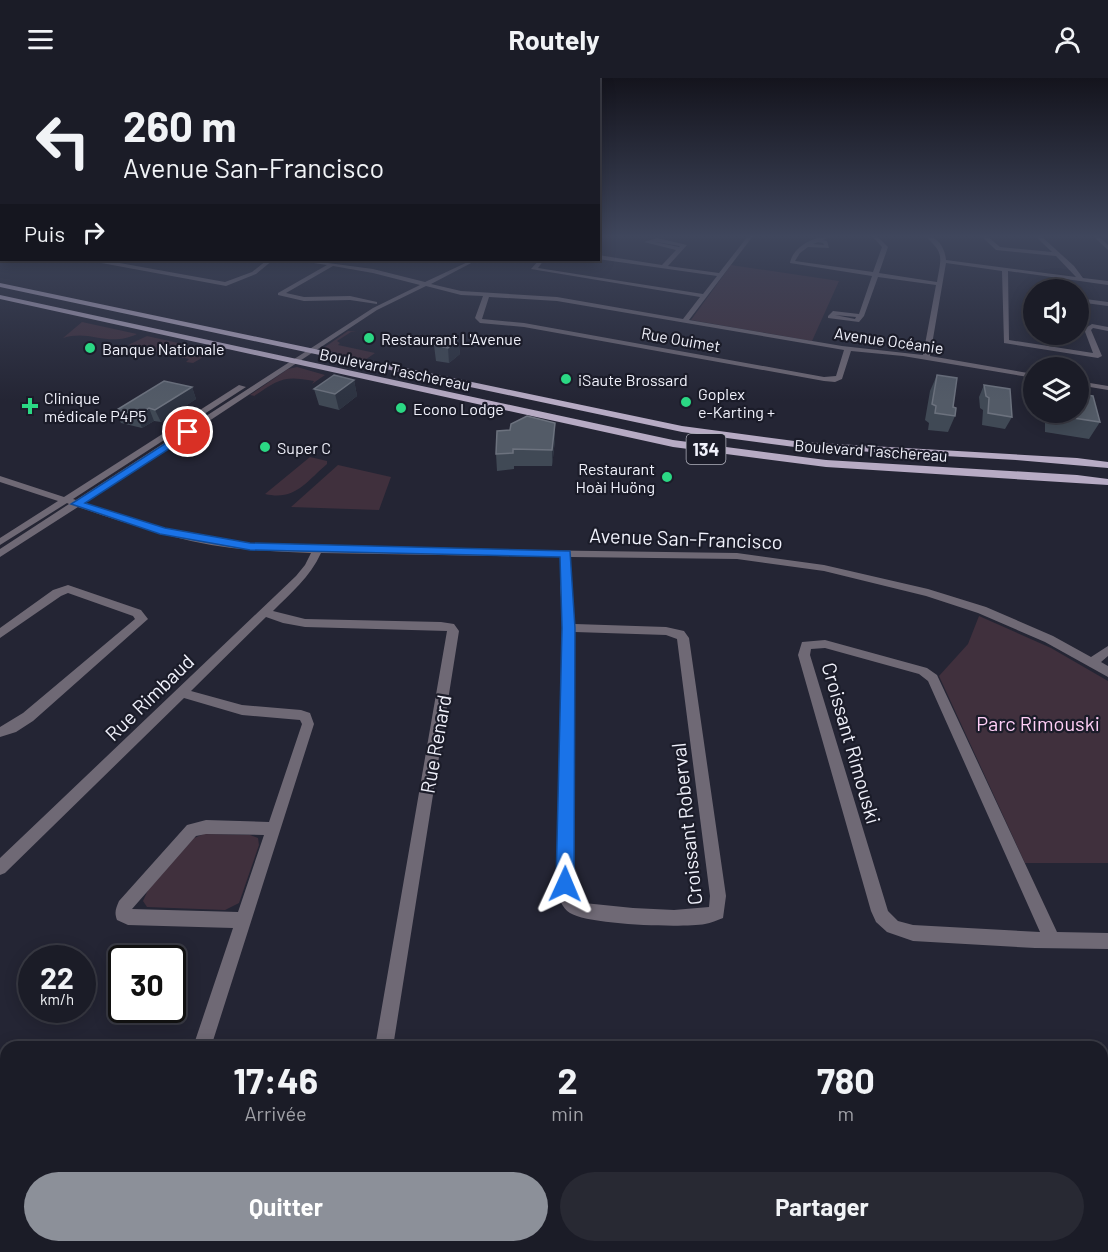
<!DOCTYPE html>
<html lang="fr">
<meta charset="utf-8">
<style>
:root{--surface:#1b1c27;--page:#282933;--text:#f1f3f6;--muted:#a0a1a7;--line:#393a44;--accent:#8c9099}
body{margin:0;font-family:Barlow,sans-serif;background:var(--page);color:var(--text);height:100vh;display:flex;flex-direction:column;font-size:22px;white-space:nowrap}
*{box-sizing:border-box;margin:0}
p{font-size:20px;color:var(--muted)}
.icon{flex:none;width:33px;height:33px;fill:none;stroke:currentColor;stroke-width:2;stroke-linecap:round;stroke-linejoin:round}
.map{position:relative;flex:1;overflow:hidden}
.panel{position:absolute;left:0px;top:963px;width:1108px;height:212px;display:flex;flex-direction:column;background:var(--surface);border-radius:18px 18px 0 0;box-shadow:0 3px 15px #0003,0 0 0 2px var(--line)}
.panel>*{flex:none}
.top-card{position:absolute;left:0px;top:0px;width:600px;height:183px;box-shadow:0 3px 15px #0003,0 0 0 2px var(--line);background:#1b1c27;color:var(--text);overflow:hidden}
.tools{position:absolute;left:1023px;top:201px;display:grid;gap:12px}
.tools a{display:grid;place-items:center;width:66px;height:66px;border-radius:50%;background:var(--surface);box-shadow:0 3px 15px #0003,0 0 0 2px var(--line);font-size:30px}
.speed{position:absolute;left:18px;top:867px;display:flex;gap:12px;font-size:30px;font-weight:700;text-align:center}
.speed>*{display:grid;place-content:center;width:78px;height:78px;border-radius:50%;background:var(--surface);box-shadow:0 3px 15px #0003,0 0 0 2px var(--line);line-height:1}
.speed small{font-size:15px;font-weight:400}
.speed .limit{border:3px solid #111;border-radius:9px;background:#fff;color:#111}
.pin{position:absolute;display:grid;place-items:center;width:51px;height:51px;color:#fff;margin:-26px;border:3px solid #fff;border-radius:50%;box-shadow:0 2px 6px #0007}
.me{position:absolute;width:66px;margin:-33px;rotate:1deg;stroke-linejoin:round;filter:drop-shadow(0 0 4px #0008)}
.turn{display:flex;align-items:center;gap:21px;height:126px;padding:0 24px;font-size:27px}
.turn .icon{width:78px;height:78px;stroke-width:2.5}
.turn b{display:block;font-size:42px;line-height:51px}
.then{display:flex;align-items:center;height:57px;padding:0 24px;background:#0003;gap:12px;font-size:22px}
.eta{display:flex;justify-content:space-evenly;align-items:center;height:102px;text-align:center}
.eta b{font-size:36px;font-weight:700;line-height:42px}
.primary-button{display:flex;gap:12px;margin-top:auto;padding:12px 24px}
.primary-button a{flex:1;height:69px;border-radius:36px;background:var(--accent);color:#fff;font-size:24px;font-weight:700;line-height:69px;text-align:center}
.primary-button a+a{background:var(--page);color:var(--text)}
header{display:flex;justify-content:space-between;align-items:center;height:78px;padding:0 24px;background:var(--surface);font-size:27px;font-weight:700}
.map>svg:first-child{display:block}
.green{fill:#40303d}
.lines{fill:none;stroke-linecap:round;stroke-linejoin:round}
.minor{fill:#6f6975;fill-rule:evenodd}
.major{fill:#b7abc4;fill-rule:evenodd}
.wall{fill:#404955}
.shaded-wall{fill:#2d3341}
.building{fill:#535b67;stroke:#6c727e;stroke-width:1.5}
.route{fill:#1a73e8;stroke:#114b97;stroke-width:1.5}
.poi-dot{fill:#2bd884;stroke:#1b1c29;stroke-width:2}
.labels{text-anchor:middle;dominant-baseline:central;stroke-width:4.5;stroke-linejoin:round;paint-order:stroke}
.far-poi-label{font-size:16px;fill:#f0f1fb;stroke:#1b1c29;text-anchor:start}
.far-street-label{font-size:16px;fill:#f0f1fb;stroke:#1b1c29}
.shield{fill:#1b1c29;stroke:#b0b1bc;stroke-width:1.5}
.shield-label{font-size:18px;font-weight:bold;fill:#f0f1fb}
.street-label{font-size:20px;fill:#f0f1fb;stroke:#1b1c29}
.park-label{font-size:20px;fill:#ffcff7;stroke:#1b1c29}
</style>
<header><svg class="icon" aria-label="menu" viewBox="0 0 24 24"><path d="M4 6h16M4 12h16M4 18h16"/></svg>Routely<svg class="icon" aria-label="person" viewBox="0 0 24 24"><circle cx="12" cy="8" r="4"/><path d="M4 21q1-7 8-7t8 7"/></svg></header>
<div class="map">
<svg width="1108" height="1174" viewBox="0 0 1108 1174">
<rect width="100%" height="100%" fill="#242534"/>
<path class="green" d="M731 187 839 203 812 263 691 242Z
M82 244 137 256C107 270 91 251 63 260Z
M348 253 357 254H351L337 263 340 265 338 267 375 275 365 282 322 271Z
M147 258 214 273 193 285 186 284 189 281 128 267Z
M297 289 325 297 312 306 314 303C284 297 279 301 254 318L259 319 250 317 288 291Z
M310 379 327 383V386C306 404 295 423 265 416Z
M338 387 391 399 379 432 291 429Z
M979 538 1051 570 1108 603V785H1025L939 598 968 566Z
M204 756 250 757 258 760 259 767 239 825 225 832 147 829 143 823 148 812 194 760Z"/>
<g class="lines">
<path class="minor" d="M748 158H753L689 242 842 268 923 277 936 207 878 199 864 238 859 244 828 240V238L833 233 859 236 872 198 790 185C793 168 815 158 831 158L823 162 827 163 829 170 808 169 800 175 795 183 873 194 882 169 872 158H877L888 169 879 195 937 204C941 179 945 176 925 158 938 158 945 170 946 182L1076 199 1056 178 996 172 981 158H987L1000 169 1052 174 1035 158H1041L1074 188 1083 200 1108 203V207L1008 193 1009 262 1093 275 1084 251 1092 246 1108 249V253L1093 250 1091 252 1102 278 1098 280 1004 265 1002 193 946 185 930 278 1034 296V300L903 278 851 273 842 301 835 304 824 303 524 249 480 245 475 240 483 218 461 217 426 208 377 232 85 425 159 449 198 458 242 465 322 469 737 475 824 487 928 511 986 529 1053 558 1091 579 1108 568V578L1101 584 1108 588V599L1045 564 978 535 926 518 824 493 737 481 571 479 570 507 575 546 666 549 684 553 689 560 726 818 723 840C717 842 711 845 705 846 682 850 589 847 570 835 562 830 559 821 557 811L563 543 560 507 561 479 321 475C310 499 291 515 273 533L305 541 441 544 454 546 459 553 393 969H375L447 553 305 549 283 545 266 539 191 613 242 627 301 632 310 635 314 646 211 969H193L233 850 128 847 117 842C114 834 116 830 119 823L187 747 206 742 269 744 302 646 300 642 242 637 184 620 5 795 0 797V780L296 498 305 487 311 475C288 474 265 473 242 471 186 466 132 447 78 429L0 479V471L69 426 67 425 0 467V460L58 423 0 404V398L64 419 239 307 246 309 73 421 76 422 373 230 420 207 373 195 333 188 286 215 304 219 350 218 377 224V226L350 222 304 223 278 217V215L327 187 307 184 305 182 373 191 425 204 472 182H477L431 206 461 213 557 219 683 241 700 219 531 191 539 182H544L538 190 703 216 717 198 598 181V177L662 187 676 172 644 164 657 160 687 167 668 188 719 195ZM655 164H657L680 168 679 169ZM818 164 823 165 824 167 813 166ZM489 219 557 223 844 272 836 298 824 299 524 245 482 241ZM835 237 856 239 855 241ZM575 554 666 557 677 561 710 818 709 829 674 832 633 830 584 825 574 818ZM206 756 264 757 238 834 132 831 196 758Z
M1093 158H1099L1108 167V172Z
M94 182H103L225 204 252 194 267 182H273L256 196 226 208 96 184Z
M1078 220 1108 224V228L1078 224Z
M1078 303 1108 308V312L1078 307Z
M68 507 141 532 148 541 33 643 16 654 0 659V649L23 635 135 541 133 538 68 515 61 518 0 560V550L53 512Z
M825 562 927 590 937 597 1057 854 1108 855V871L1035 870 913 863 887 854 876 844 871 833 798 577 802 564ZM825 570 919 596 928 603 1040 854 913 847 898 843 888 833 810 577 811 571Z
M1102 1045H1108V1065H1102Z
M6 1051V1071L0 1073V1053Z
M340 1168H361V1174H339Z
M544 1168H566V1174H544Z"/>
<path class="major" d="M0 205 682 348 802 364 1077 380 1108 384V390L1016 382 802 370 682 354 0 209Z
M0 217 673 362 826 382 1077 397 1108 401V407L826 389 673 369 0 221Z"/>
</g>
<path class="wall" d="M458 261 460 276 449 285 436 283 434 267Z
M937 297 953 329 955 338 948 354 928 352 929 345 925 342 930 313Z
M354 302 357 318 339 332 319 327 314 311Z
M984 307 1012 339 1005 351 982 347 983 332 980 330 979 319Z
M192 309 196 321 161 344 154 343 142 350 121 345 115 333Z
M1039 334H1078L1100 344 1089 361 1045 354V339L1039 338Z
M510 352 555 362 552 388H514V391L497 393 496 376Z"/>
<path class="shaded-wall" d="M458 261 460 276 449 285 448 270Z
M354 302 357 318 339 332 335 316Z
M192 309 196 321 161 344 155 332Z
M149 330 154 343 142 350 137 338Z
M555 345V362L552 388V372Z"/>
<path class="building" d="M445 259 458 261 448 270 434 267Z
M334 297 354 302 335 316 314 311Z
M937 297 957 300 953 329 956 330 955 338 935 335 936 328 932 326Z
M164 303 192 309 155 332 149 330 137 338 115 333Z
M984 307 1010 311 1012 339 988 335 989 320 986 318Z
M1078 316 1093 318 1100 344 1054 337V334H1078Z
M527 338 555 345 552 372 513 371V375L496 376 497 353 510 352 511 346Z"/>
<linearGradient id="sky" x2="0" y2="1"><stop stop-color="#14141d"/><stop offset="0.49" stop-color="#3f465c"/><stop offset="1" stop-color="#3f465c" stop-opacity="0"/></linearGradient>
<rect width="1108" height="323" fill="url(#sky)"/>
<path class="route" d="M188 351 193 354 192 356 85 425 165 450 250 465 570 473 575 550 574 806 571 812 565 814 559 812 556 806 562 550 560 479 250 472 160 456 71 426Z"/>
<g class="poi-dot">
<circle cx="369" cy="260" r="6"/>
<circle cx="90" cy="270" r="6"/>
<circle cx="566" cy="301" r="6"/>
<circle cx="686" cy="324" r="6"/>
<path d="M27 319h6v6h6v6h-6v6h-6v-6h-6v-6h6z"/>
<circle cx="401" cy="330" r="6"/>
<circle cx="265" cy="369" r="6"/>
<circle cx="667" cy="399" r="6"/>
</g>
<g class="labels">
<g class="far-poi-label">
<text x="381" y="260">Restaurant L'Avenue</text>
<text x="102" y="270">Banque Nationale</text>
<text x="578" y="301">iSaute Brossard</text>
<text x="698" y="315">Goplex<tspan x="698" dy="18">e-Karting +</tspan></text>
<text x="44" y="319">Clinique<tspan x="44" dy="18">médicale P4P5</tspan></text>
<text x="413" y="330">Econo Lodge</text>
<text x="277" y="369">Super C</text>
<text x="655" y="390" text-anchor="end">Restaurant<tspan x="655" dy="18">Hoài Huöng</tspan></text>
</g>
<g class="far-street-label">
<text transform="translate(681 261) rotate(10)">Rue Ouimet</text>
<text transform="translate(889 262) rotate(8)">Avenue Océanie</text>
<text transform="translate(395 291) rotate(12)">Boulevard Taschereau</text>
<text transform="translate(871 372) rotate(4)">Boulevard Taschereau</text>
</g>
<rect class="shield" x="686.5" y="356" width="39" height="30" rx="4.5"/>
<g class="shield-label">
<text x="706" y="371">134</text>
</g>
<g class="street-label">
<text transform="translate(686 460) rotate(2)">Avenue San-Francisco</text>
<text transform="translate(149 619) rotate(-44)">Rue Rimbaud</text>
<text transform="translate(852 665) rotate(74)">Croissant Rimouski</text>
<text transform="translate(435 666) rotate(-80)">Rue Renard</text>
<text transform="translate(686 746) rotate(-96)">Croissant Roberval</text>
</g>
<g class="park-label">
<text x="1038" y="645">Parc Rimouski</text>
</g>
</g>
</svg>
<div class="tools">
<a><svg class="icon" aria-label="sound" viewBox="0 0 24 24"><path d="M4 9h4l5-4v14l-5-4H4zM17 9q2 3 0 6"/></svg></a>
<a><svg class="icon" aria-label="layers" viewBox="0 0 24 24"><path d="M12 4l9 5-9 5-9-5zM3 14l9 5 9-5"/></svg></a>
</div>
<div class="speed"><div>22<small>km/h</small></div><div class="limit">30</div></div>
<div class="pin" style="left:188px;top:354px;background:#d93025"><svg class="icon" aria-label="arrive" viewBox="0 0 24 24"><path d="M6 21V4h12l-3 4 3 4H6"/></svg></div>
<svg class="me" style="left:565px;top:806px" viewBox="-20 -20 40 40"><path d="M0-17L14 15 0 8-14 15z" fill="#1a73e8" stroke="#fff" stroke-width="4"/></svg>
<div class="top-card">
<div class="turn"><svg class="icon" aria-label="left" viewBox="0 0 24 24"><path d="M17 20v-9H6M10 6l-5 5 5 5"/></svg><div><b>260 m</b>Avenue San-Francisco</div></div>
<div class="then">Puis<svg class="icon" aria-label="right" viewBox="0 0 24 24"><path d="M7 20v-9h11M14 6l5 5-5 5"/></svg></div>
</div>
<section class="panel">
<div class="eta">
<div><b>17:46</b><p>Arrivée</p></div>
<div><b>2</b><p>min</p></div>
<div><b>780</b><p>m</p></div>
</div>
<div class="primary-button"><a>Quitter</a><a>Partager</a></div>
</section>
</div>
